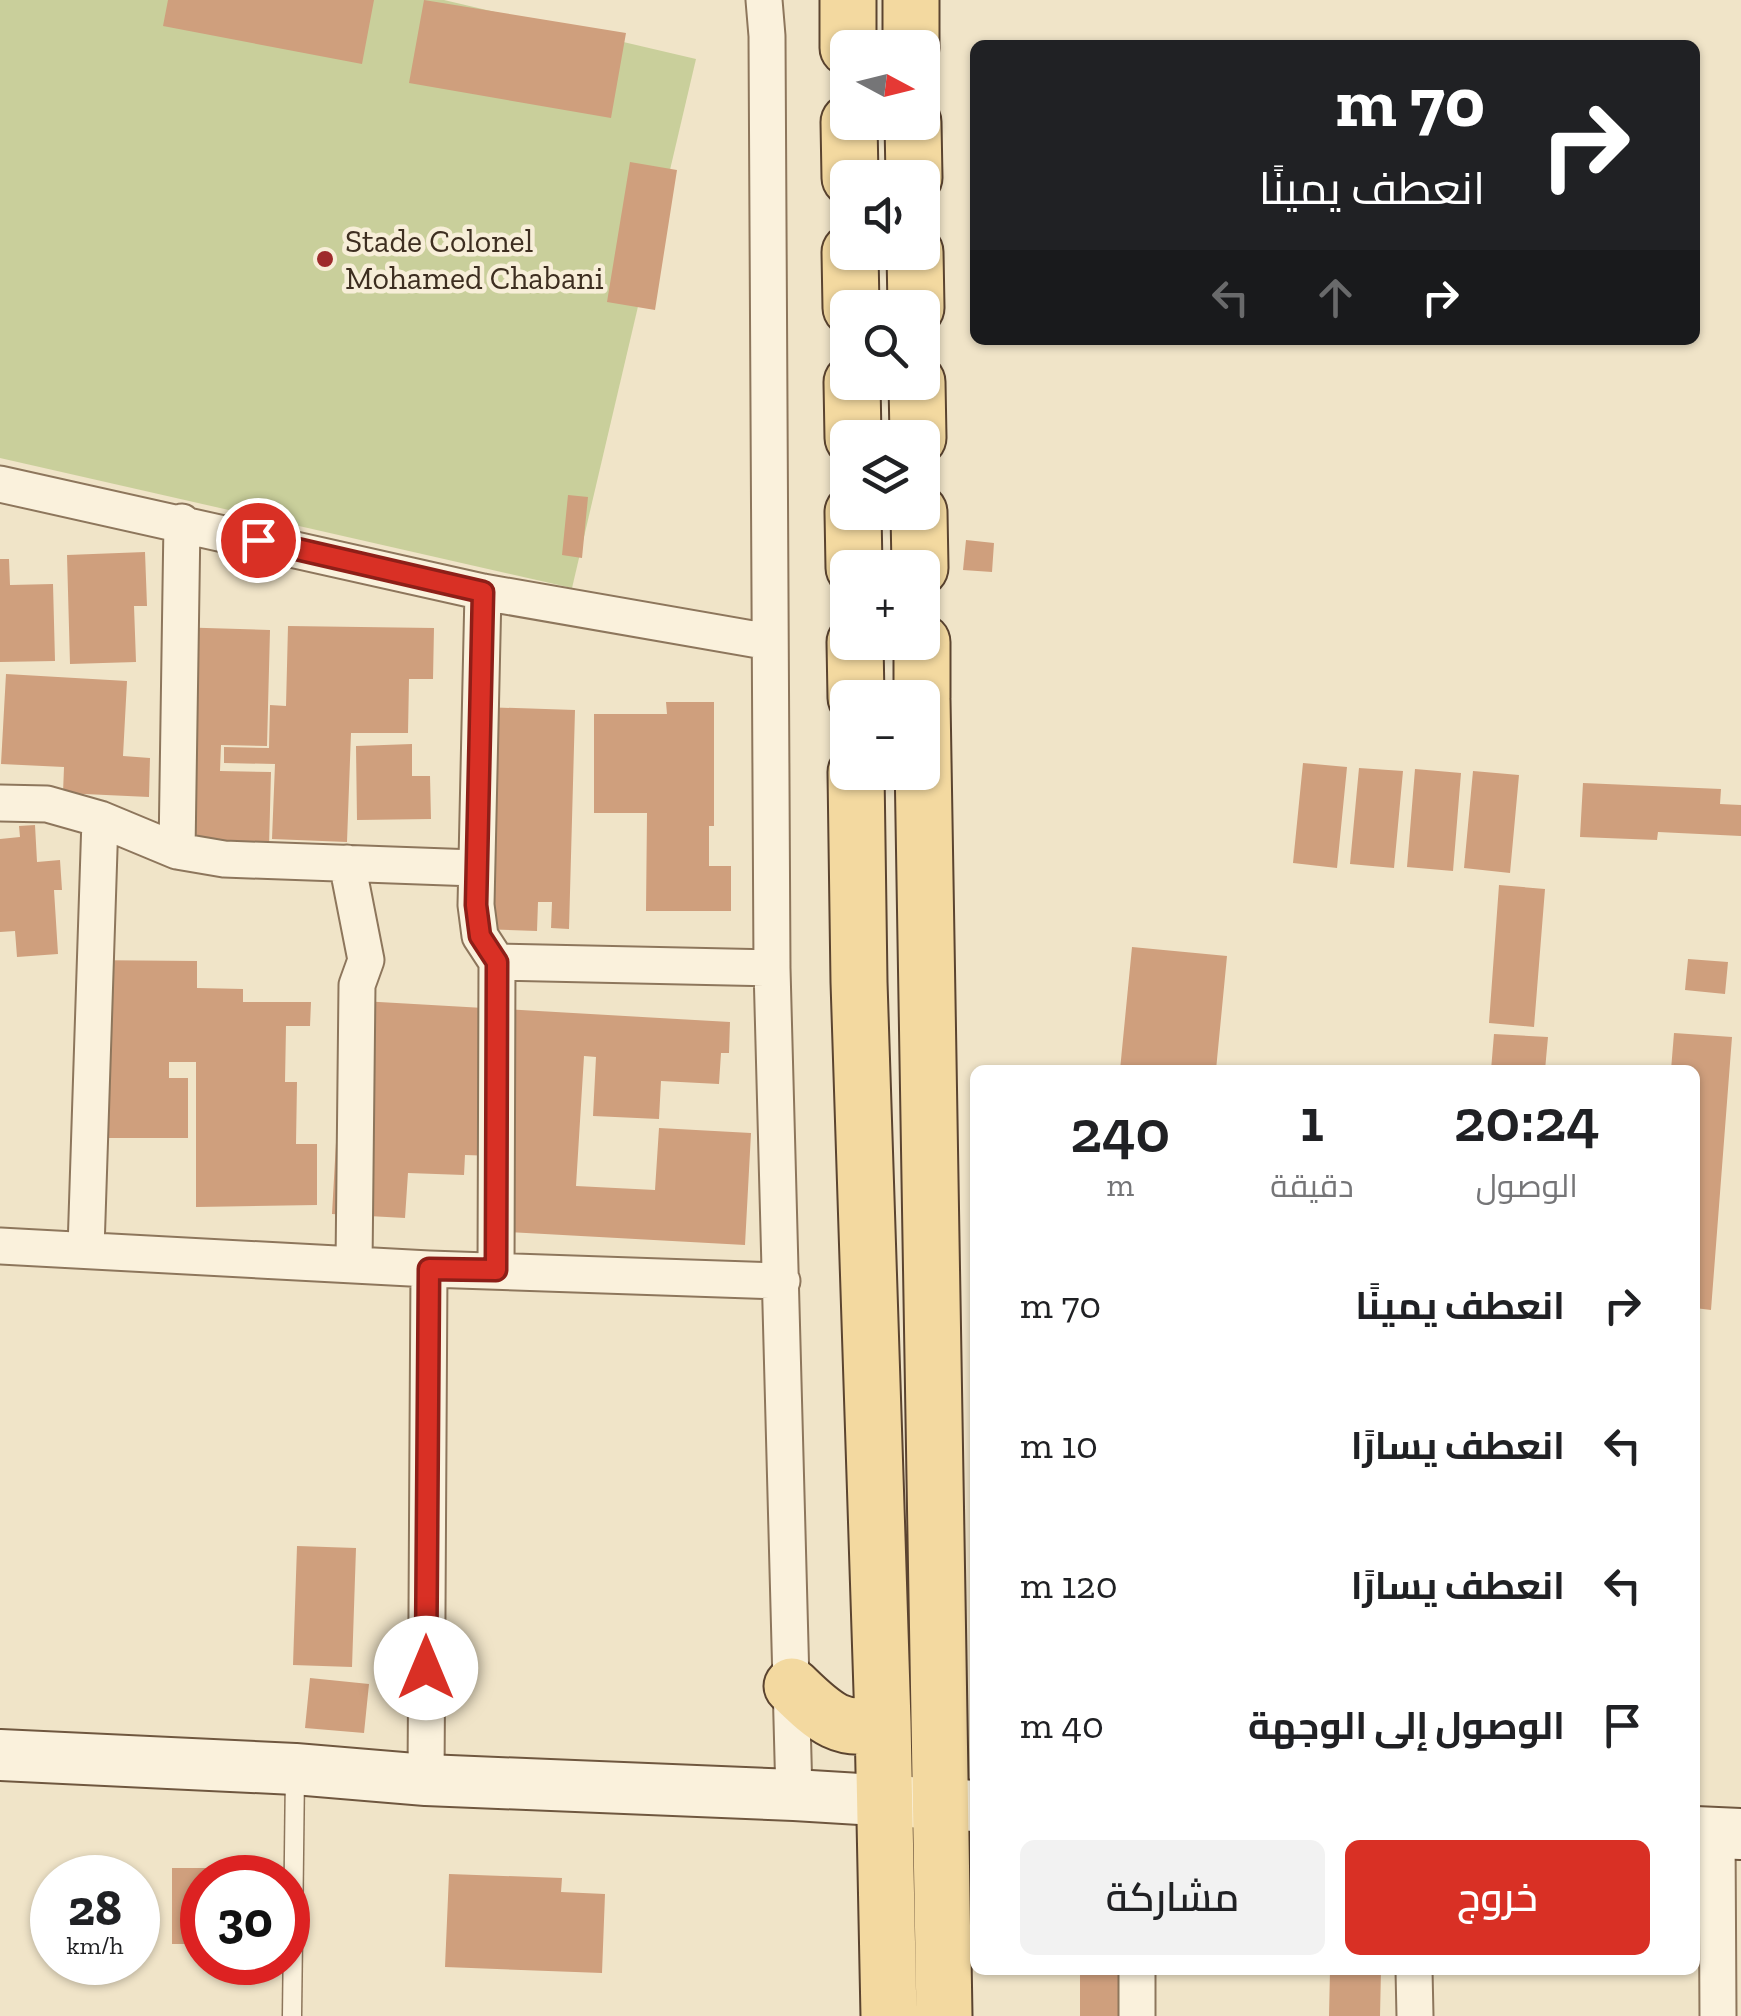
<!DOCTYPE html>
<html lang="ar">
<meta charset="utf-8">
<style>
:root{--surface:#fff;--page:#f2f2f2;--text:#202124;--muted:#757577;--accent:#d93025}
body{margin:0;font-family:"Zilla Slab",Cairo,serif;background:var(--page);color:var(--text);direction:rtl;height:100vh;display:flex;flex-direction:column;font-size:38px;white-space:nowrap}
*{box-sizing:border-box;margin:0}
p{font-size:32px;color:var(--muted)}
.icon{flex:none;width:55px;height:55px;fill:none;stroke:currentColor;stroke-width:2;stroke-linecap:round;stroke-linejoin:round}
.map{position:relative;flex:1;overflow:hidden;direction:ltr}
.sheet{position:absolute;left:970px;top:1065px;width:730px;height:910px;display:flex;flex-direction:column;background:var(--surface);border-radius:15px;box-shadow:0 2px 8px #0004;direction:rtl}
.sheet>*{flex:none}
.top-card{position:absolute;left:970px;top:40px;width:730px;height:305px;border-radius:15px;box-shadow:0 2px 8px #0004;direction:rtl;background:#202124;color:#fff;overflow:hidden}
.needle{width:65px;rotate:97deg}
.controls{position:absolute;left:830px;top:30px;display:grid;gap:20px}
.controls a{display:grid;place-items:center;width:110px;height:110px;border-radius:15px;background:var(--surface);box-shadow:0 2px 8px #0004;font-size:50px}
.speed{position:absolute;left:30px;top:1855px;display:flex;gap:20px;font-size:50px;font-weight:700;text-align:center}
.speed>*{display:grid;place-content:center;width:130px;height:130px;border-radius:50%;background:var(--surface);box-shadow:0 2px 8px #0004;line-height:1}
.speed small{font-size:25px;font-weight:400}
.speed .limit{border:15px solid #d22;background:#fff;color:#111}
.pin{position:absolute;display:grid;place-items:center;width:85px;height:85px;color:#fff;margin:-42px;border:5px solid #fff;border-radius:50%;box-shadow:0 2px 10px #0007}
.me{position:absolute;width:110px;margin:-55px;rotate:0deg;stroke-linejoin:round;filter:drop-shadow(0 0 8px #0008)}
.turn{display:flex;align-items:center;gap:35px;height:210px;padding:0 50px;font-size:45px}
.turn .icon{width:130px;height:130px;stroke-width:2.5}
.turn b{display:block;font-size:70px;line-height:85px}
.lanes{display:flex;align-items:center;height:95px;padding:0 50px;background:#0003;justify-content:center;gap:50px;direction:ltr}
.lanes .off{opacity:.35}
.eta{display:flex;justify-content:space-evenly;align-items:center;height:170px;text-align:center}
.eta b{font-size:60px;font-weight:600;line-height:70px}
.cta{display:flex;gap:20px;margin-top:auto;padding:20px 50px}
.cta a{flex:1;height:115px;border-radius:15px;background:var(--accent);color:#fff;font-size:40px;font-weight:600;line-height:115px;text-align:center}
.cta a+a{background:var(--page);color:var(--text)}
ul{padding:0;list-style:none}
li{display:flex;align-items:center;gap:30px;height:140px;padding:0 50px}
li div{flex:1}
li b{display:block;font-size:38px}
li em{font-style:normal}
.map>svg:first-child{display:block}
.green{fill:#c9cf9b}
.building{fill:#cf9f7d}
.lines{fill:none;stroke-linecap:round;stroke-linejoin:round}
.lane-casing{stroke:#8d765c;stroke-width:21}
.street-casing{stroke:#8d765c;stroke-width:39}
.secondary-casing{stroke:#6f573f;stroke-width:54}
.primary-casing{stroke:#5b4430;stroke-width:59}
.lane{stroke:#faf1dc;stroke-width:18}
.street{stroke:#faf1dc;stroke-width:35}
.secondary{stroke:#faf1dc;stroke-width:50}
.primary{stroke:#f3d9a0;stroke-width:55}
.route-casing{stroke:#8d1f18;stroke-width:25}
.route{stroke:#d93025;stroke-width:18}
.poi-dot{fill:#9e2a2b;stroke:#f7eed8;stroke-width:4}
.labels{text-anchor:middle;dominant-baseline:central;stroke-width:9;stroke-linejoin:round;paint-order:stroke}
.poi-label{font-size:32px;fill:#3d2e20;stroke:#f7eed8;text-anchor:start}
</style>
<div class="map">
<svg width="1741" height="2016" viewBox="0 0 1741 2016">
<rect width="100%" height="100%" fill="#f0e4c8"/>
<path class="green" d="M0 0H444L696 59 572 588 0 458Z"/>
<path class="building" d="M168 0H374L362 64 163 26Z
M424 0 626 33 611 118 409 83Z
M630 162 677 170 655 310 607 302Z
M568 495 588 497 582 558 562 555Z
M966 540 994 543 992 572 963 570Z
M145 552 147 606H134L136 662 70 664 67 555Z
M0 559H9L10 585 53 584 55 661 0 662Z
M288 626 434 628 433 679H409L408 733H351L347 842 272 839 275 764 224 763V747L269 748 270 705 286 706Z
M173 627 270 630 267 746 221 745 220 771 271 772 269 847 168 845Z
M6 674 127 681 123 756 150 758 149 797 63 793 64 767 1 764Z
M666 702H714V826H709V866H731V911H646L647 813H594V714H667Z
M482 707 575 710 569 929 551 928 552 902H538L537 931 479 929Z
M412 744V776H430L431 819 357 820 356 746Z
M1303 763 1347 767 1337 868 1293 863Z
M1359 768 1403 771 1394 868 1350 864Z
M1415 769 1461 773 1453 871 1407 867Z
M1473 771 1519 775 1510 873 1464 868Z
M1583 783 1721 789 1720 804 1741 805V836L1658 832 1657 840 1580 837Z
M35 825 37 862 60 860 62 890H54L58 954 17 957 15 931 0 932V839L20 837 19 826Z
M1499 885 1545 889 1534 1027 1489 1023Z
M1132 947 1227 956 1216 1070H1120Z
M1688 959 1728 962 1725 994 1685 990Z
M81 960 197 961V988L243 989V1002H311L310 1026H286L285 1082H297L296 1144H317V1205L196 1207V1062H169V1078H188V1138H80Z
M344 1000 730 1022 729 1053H721L719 1084 661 1081 659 1119 593 1116 596 1057 584 1056 576 1186 655 1190 659 1128 751 1133 745 1245 491 1231 495 1156 465 1155 464 1175 408 1173 405 1218 332 1214Z
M1674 1033 1732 1037 1711 1310 1695 1308V1070H1671Z
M1494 1034 1548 1037 1545 1070H1491Z
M297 1546 356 1548 352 1667 293 1665Z
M310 1678 369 1684 364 1733 305 1728Z
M172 1868H265V1878H202V1944H172Z
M449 1874 562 1878 561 1892 605 1894 602 1973 445 1967Z
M138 1893H149L151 1923 138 1924Z
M1080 1970H1149L1148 2016H1080Z
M1330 1970H1381L1380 2016H1329Z"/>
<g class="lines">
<defs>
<path id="lane" d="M292 2016 295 1772"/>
<path id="street" d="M764 0 767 36 772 968 794 1795
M0 484 483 592 770 642
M483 592 476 905 480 936 497 962 496 1270
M0 803 47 804 100 819 177 851 182 522
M177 851 224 859 475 868
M347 863 366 960 357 985 354 1265
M497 962 772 968
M0 1246 429 1269 782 1281
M86 1249 100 819
M426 1780 429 1269
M1717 1833 1718 2016
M1137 1970V2016
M1414 1970 1415 2016"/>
<path id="secondary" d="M0 1755 295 1769 426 1780 794 1795 975 1806
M1695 1832 1741 1834"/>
<path id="primary" d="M848 0V48
M911 0V48
M849 122 850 178
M913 122 914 178
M850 252 851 308
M915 252 916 308
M852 382 853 438
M917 382 918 438
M853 512 854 568
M919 512 920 568
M855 642 856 698
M922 642V698
M922 700 944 2016
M856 772 859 982 883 1722 889 2016
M792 1686C821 1714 841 1736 883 1722"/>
</defs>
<use href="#lane" class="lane-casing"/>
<use href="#street" class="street-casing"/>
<use href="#secondary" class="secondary-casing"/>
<use href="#primary" class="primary-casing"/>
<use href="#lane" class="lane"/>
<use href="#street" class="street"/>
<use href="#secondary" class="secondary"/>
<use href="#primary" class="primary"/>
</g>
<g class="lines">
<defs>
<path id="route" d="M258 540 483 592 476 905 480 936 497 962 496 1270 429 1269 426 1668"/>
</defs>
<use href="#route" class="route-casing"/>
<use href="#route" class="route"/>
</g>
<circle class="poi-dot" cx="325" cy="259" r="10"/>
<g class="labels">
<g class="poi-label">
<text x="345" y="241">Stade Colonel<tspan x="345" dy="37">Mohamed Chabani</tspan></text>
</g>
</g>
</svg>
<div class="controls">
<a><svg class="needle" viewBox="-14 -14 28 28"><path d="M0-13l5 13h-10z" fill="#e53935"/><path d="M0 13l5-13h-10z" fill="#757577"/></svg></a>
<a><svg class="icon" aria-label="sound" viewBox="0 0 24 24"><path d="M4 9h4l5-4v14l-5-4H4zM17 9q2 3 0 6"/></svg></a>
<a><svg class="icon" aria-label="search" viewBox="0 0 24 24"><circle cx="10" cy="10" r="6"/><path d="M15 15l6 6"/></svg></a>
<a><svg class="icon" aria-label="layers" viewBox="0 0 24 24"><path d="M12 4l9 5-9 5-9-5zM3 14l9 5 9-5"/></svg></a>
<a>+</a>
<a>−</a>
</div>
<div class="speed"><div>28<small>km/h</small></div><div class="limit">30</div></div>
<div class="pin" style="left:258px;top:540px;background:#d93025"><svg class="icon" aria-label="arrive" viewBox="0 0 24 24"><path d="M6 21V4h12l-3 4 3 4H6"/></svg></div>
<svg class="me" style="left:426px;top:1668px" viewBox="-20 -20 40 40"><circle r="19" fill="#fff"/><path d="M0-13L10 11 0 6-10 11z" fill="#d93025"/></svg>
<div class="top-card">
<div class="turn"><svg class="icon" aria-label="right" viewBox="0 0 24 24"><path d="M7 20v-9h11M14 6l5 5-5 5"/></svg><div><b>70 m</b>انعطف يمينًا</div></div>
<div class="lanes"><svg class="icon off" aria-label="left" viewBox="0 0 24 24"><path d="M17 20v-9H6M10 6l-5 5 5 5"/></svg><svg class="icon off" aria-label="ahead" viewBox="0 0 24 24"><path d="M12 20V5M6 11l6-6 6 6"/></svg><svg class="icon" aria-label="right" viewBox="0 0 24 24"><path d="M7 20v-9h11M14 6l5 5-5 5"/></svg></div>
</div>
<section class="sheet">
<div class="eta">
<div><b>20:24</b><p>الوصول</p></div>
<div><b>1</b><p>دقيقة</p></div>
<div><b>240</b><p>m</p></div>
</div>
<ul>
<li><svg class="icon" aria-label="right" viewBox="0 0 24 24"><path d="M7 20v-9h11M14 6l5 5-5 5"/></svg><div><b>انعطف يمينًا</b></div><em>70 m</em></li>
<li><svg class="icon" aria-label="left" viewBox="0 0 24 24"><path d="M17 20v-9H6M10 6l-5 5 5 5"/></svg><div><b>انعطف يسارًا</b></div><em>10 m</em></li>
<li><svg class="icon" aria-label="left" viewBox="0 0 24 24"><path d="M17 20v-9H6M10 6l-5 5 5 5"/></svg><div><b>انعطف يسارًا</b></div><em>120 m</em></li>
<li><svg class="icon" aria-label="arrive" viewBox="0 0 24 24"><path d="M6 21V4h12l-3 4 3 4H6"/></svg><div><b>الوصول إلى الوجهة</b></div><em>40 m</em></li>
</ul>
<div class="cta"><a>خروج</a><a>مشاركة</a></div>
</section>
</div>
